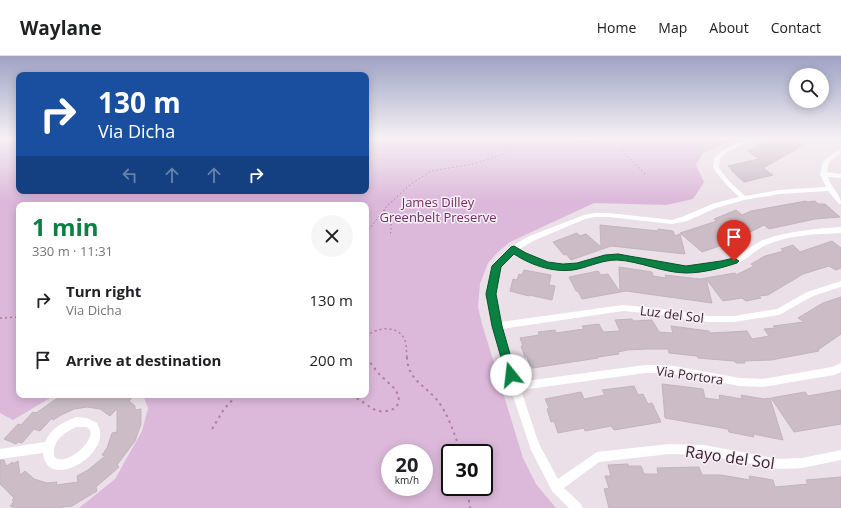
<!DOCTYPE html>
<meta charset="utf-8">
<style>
:root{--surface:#fff;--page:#f6f6f6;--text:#202124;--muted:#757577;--line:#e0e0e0;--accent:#0b8043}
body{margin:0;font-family:"Open Sans",sans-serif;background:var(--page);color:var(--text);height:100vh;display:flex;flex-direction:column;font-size:15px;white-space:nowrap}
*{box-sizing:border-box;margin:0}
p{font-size:13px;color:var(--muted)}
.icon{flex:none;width:22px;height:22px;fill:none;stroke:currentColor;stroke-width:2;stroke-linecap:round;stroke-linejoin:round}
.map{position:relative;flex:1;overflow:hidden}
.details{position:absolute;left:16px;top:146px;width:353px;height:196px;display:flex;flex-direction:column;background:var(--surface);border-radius:8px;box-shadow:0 2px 10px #0003}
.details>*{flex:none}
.top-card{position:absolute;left:16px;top:16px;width:353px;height:122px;border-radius:8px;box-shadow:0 2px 10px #0003;background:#1a4fa0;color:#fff;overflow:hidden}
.tools{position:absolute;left:789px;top:12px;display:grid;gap:8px}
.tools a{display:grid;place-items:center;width:40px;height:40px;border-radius:50%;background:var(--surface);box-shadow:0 2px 10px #0003;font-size:20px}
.speed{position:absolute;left:381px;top:388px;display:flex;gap:8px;font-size:20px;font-weight:700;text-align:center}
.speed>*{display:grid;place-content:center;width:52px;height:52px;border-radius:50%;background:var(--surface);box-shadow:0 2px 10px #0003;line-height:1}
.speed small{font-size:10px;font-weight:400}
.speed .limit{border:2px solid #111;border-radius:6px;background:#fff;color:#111}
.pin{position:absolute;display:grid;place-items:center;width:34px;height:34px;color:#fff;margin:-41px -17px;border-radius:50% 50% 50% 0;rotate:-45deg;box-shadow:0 0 4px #0007}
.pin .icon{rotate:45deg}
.me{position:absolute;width:44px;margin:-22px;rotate:344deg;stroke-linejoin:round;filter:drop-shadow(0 0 3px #0008)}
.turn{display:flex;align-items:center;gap:14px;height:84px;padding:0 16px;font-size:18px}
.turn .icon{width:52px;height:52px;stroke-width:2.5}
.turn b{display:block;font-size:28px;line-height:34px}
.lanes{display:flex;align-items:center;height:38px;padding:0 16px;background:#0003;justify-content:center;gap:20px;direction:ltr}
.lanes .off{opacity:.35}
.round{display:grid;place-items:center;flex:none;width:42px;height:42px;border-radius:21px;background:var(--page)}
.overview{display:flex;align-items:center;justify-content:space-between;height:68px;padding:0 16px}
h1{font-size:24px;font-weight:700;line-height:30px;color:var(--accent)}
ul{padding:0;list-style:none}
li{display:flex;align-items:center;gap:12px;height:60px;padding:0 16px}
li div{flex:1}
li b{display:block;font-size:15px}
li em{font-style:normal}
header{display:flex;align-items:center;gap:24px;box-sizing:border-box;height:56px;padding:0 20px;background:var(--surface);border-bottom:1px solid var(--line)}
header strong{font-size:19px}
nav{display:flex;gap:22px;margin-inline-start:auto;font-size:14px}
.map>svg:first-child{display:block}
.green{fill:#dcb9da;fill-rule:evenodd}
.building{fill:#cbbcc6;stroke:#c4b3be}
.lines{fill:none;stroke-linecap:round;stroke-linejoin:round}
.path-far2{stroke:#ae8199;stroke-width:1;stroke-dasharray:1.5 2.5;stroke-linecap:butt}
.path-far1{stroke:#ae8199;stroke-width:1.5;stroke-dasharray:2 3;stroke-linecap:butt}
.path{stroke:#ae8199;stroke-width:2;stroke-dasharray:2.5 4;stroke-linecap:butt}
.minor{fill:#fff;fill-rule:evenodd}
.route{fill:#0b8043;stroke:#07532c}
.labels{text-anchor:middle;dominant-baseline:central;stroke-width:3;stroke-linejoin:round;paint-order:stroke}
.park-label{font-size:13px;fill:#712c66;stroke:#f7f0f5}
.street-label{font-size:13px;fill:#3b212e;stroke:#f7f0f5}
.near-street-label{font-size:16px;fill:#3b212e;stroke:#f7f0f5}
</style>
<header>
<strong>Waylane</strong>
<nav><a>Home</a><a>Map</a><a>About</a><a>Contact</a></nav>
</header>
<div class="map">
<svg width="841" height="452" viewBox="0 0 841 452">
<rect width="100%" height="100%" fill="#ebe0e7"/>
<path class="green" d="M0 82H19V135H366V82H737L703 97 696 109 704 126 693 143 666 149 594 147 510 186 498 196 488 207 480 228 478 251 482 268 523 402 536 428 556 452H79L115 423 142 375 148 352 143 339H366V149H19V339H55L13 364 0 357ZM390 397H424V431H390ZM450 397H484V431H450Z"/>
<path class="building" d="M772 82H790L804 89 763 112 773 119 744 126 731 114H733L728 110 759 103 748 95Z
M806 145 807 146 815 145 818 148H825L840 161 815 163 769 173 764 169 731 186 702 196 680 177 717 165 714 163 736 154 742 159 751 155Z
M600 169 658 175V173L673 175 675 180 680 178 685 198 611 190 571 204 566 198 564 199 553 186 577 177 580 180 586 178 601 191Z
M832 185 841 192V212L836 214 829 210 803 218 768 239 759 240 761 242 746 245 742 242 723 245 706 223 712 247 626 235 582 243 578 235H576L569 221 598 215 601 219 608 218 620 236 619 211 652 216 653 220 666 222 665 219 700 223 735 217 736 219 754 210 751 208 765 200 784 195 781 193 793 189 800 196Z
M524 214 551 219 549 229 555 230 552 244 529 239V240L510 235 513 223 517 224 519 218 522 219Z
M841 241V278L818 294 819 295 771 304 744 305 745 307H736L734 305 698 302 697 300 669 297 668 293H647L627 294 618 296 619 298 598 301V302L533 312 532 310H530L527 301H525L521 290H523L520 282 539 279 538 276 555 274 556 277 584 273 582 270 599 268 603 276 620 275 615 264 632 263 633 265 652 264 659 276 673 277 671 270 709 275 710 277 747 275 752 283 769 280 764 273 775 272 773 270 804 266 798 262 823 247Z
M662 328 703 333 705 342 720 344 719 339 742 343 741 339 764 343 770 342 783 384 753 378 754 381 729 376 728 373 665 362Z
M634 330 638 339 643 338 648 348 652 347 661 366 614 374 611 370 585 375 584 372 558 377 554 365 551 366 547 353 549 352 545 343 581 336 584 343 605 339 602 334Z
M841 334V368L794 376 771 342 805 336 808 340Z
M62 339H135L129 345 135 350V354L141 353V368L135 385 117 409 119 411 96 431 97 435 72 450 56 452H16L10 450 14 445 12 444 14 442 0 428V404H4L6 410 13 406V408L18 405 20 419 25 415 34 423 47 427 57 426 56 429 78 426 77 420 88 414 105 400 102 399 107 392 112 377 117 376V353L110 360 100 353 87 351 74 353 61 359 53 364 52 362 40 375 34 373 22 387 18 386 16 388 4 383 18 368 21 369 33 356 36 357Z
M628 408V410H641L644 418H658L657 412 699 411 702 419H721L750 424 749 420 773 424 775 431 808 428 806 424 841 421V452H609L604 433 609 432 605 420H611L608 409Z"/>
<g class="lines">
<path class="path-far2" d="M546 82 583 86 605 82
M620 82 623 96 645 118
M384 154C392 159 392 172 390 180
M366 177 387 150 411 128 431 115 473 108 504 98 527 85 543 82"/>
<path class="path-far1" d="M0 262 19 261
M366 280C377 272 395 268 404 282 407 288 406 296 407 302"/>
<path class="path" d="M407 301C408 326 427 329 440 348 450 363 455 380 461 397
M351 339C370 348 376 363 397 351L399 341 395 333 378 317 366 301
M212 373 224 353 237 339
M467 431 470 452"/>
<path class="minor" d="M749 82H756L727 96 720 103 719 112 729 125 745 140 779 134 826 131 820 118 823 105 841 92V97L829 106 827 116 841 118V122L828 121C831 132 841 138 841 148H839L828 135 779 138 744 144 716 152 687 165 672 168 609 161H595L585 163 533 185 520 193C540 206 563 211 586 205 596 202 606 198 616 198 634 198 651 206 669 209 683 212 698 211 712 208 721 207 730 205 738 200 746 195 754 188 763 184 788 175 815 173 841 171V177C816 178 789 179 766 189 758 193 751 199 744 204 733 210 721 213 709 215 696 217 683 218 670 215 651 212 633 202 613 204 602 205 592 210 581 212 558 217 534 209 515 197L500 211 495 238 501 266 623 249 656 252 708 260H734L777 253 807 236 841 225V231L813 240 779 259 734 266H708L656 258 623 255 502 273 518 326 645 309H668L740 322 763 323 832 311 841 307V316L834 319 763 331 740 330 668 317H645L521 334 539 388 558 423 597 396 669 388 704 389 778 403 802 402 841 394V404L802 412 778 413 704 399 669 398 599 406 564 432 581 448 583 452H569L552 435 531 394 510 331 493 270 487 238 492 210 511 191 527 181 584 159 595 157H609L672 164 682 161 712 148 739 141 725 127 713 112 714 102 723 94Z
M76 361 87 362 97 367C98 370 100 373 100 376 104 403 46 434 43 397L0 403V393L45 386C51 372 62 367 76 361ZM76 371C79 371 83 371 86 371 101 376 75 407 57 403L54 400C52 385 64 377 76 371Z"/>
</g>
<linearGradient id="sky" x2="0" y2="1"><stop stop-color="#9ea2c4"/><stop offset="0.57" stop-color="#f6f1f4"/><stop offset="1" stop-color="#f6f1f4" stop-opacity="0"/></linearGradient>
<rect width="841" height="145" fill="url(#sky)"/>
<path class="route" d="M514 190 526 197 548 206 563 208 577 207 605 199 618 198 686 210 721 205 734 202 739 205 737 207C722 212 703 217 686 217 664 217 639 205 617 204 603 204 591 210 578 213 557 218 532 210 514 198L501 211 496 238 502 270 516 319 515 322 511 324 507 322 506 319 492 270 486 238 492 210 511 191Z"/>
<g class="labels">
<g class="park-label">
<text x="438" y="146">James Dilley<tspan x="438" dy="15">Greenbelt Preserve</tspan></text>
</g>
<g class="street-label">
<text transform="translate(672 258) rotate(7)">Luz del Sol</text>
<text transform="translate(690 319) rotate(8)">Via Portora</text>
</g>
<g class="near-street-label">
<text transform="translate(730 401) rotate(8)">Rayo del Sol</text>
</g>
</g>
</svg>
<div class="tools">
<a><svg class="icon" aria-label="search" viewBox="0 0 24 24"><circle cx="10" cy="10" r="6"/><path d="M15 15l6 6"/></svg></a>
</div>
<div class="speed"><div>20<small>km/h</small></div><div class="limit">30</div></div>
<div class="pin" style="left:734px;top:205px;background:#d93025"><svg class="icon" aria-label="arrive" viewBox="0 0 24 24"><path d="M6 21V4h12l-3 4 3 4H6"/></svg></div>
<svg class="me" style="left:511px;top:319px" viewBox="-20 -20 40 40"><circle r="19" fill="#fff"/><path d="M0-13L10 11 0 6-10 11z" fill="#0b8043"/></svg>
<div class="top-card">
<div class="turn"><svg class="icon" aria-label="right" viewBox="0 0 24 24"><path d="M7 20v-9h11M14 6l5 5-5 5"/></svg><div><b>130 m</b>Via Dicha</div></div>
<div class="lanes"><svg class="icon off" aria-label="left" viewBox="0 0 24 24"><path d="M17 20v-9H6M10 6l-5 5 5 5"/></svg><svg class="icon off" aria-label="ahead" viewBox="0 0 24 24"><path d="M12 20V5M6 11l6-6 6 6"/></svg><svg class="icon off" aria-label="ahead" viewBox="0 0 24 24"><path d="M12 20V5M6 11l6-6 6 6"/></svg><svg class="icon" aria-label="right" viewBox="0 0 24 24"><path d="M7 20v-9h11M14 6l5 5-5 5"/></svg></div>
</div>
<section class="details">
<div class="overview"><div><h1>1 min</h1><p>330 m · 11:31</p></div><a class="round"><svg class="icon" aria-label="close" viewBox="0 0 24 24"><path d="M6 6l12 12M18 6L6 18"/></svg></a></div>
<ul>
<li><svg class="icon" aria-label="right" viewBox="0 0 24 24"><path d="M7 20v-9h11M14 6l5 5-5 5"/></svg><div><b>Turn right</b><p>Via Dicha</p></div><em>130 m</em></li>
<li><svg class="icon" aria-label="arrive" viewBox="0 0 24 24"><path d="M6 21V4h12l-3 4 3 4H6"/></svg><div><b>Arrive at destination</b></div><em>200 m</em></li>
</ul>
</section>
</div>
